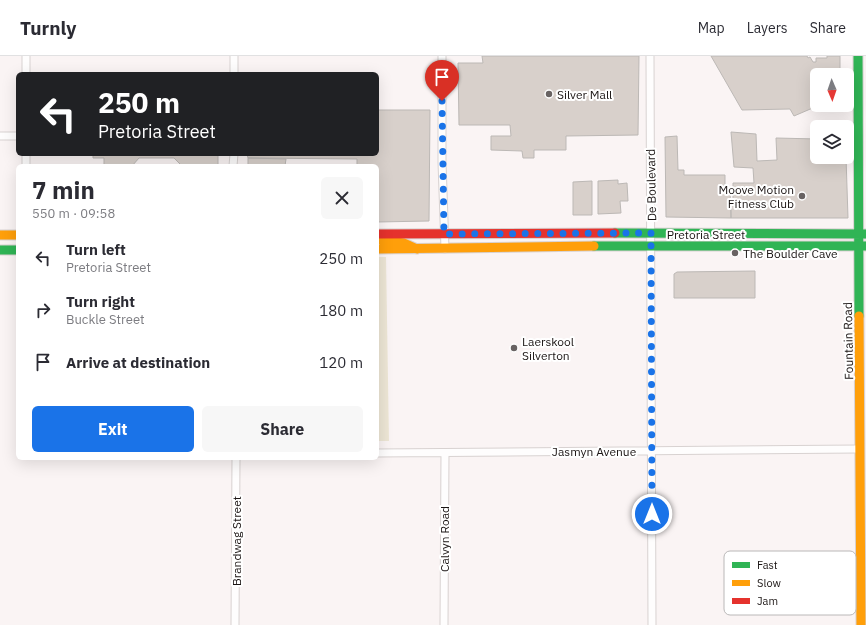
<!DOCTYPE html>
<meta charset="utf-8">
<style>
:root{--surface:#fff;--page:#f7f7f7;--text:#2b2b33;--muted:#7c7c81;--line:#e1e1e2;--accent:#1a73e8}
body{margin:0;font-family:"IBM Plex Sans",sans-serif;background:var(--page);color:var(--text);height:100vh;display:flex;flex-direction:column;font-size:15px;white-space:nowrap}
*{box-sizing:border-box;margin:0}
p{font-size:13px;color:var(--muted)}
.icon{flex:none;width:22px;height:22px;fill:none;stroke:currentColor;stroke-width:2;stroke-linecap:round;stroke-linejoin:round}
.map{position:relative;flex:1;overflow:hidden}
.drawer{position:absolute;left:16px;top:108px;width:363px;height:296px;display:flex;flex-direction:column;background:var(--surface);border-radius:6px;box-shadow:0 4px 16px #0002}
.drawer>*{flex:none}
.hud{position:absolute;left:16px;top:16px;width:363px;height:84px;border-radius:6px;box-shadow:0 4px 16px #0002;background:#202124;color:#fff;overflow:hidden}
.needle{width:26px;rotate:178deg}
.fabs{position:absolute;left:810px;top:12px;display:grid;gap:8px}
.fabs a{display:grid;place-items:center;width:44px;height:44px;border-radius:6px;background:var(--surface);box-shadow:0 4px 16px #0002;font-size:20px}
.pin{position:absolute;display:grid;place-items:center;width:34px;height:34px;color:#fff;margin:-41px -17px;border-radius:50% 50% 50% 0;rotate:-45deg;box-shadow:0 0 4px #0007}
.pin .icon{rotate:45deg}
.me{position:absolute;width:44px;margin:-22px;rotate:0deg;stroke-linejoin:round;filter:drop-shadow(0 0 3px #0008)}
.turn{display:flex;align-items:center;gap:14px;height:84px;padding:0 16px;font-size:18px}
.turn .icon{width:52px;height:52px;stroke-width:2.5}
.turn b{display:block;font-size:28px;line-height:34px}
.round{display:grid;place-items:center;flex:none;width:42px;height:42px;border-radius:6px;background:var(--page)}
.summary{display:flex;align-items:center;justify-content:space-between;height:68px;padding:0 16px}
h1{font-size:24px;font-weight:700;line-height:30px}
.action{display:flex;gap:8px;margin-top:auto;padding:8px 16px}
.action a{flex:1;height:46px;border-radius:6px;background:var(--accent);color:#fff;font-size:16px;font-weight:700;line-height:46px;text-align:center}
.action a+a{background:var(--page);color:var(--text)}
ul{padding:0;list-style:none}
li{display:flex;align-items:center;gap:12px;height:52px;padding:0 16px}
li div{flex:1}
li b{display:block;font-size:15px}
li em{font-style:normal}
header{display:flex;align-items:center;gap:24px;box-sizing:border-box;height:56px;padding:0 20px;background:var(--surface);border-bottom:1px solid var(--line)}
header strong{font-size:19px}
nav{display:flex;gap:22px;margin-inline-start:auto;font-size:14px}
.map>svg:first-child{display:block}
.green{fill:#ede6d5}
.building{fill:#d8d0cb;stroke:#bcb8b5}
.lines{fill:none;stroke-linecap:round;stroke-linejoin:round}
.street-casing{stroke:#d8d2d1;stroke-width:9}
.fast-casing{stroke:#d8d2d1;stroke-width:11}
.slow-casing{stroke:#d8d2d1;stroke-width:11}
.jam-casing{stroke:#d8d2d1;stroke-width:11}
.street{stroke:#fefdfd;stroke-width:7}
.fast{stroke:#30b455;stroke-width:9}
.slow{stroke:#ff9f0a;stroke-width:9}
.jam{stroke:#e5322d;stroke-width:9}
.route{stroke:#1a73e8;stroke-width:7;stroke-dasharray:0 12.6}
.poi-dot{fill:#686262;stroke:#fff;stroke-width:1.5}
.labels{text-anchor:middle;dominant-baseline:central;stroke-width:4;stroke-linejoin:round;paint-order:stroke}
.poi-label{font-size:12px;fill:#1a1413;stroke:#fff;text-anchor:start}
.street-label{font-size:12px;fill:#1a1413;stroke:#fff}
.key{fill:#fff;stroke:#bab8b8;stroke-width:1}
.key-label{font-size:11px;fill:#1a1413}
</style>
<header>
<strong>Turnly</strong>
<nav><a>Map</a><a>Layers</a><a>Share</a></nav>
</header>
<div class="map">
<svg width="866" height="569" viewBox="0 0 866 569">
<rect width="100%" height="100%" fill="#faf4f4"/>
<path class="green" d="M377 201H386L389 385H377Z"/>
<path class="building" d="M482 0H639L638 79 566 80V94H534V102H523L522 95 491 94V80H511L510 69H459L458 7H483Z
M711 0H807L808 2 810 1 813 6H816V2H827V0H840V16H828V19H817V49H828V52L815 51 794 60 790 53 742 54Z
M377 54H430L429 165 377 166V110H357V103L248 102 247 98H377Z
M731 76 756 78 757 105 777 104 776 82 817 83V101H846L848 162H731V145H733V127H754L753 112 734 111Z
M677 80 678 114H684V119H725V133L730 134 731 162 666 161 665 81Z
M93 98H218V110H182L174 102H139L132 110H104V102H93Z
M248 102 286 103 285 110H248Z
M618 124V128L627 127 628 145H620L621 157 598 158V125Z
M592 125V159H573V126Z
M755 215V242H674V218L677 216Z"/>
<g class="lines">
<defs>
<path id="street" d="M26 0V18
M442 0V106L445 193
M650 0 652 569
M234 18V0
M0 80H18
M26 98V110
M233 110 234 98
M377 397 859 393
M235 569 236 402
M444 569 445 397"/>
<path id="fast" d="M858 0 859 260
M615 177 866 178
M594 190H866
M0 194H18"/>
<path id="slow" d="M0 179H18
M381 184 404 187 417 193
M377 193 594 190
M859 260 861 569"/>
<path id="jam" d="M377 178 615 177"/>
</defs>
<use href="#street" class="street-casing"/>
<use href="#fast" class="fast-casing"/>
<use href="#slow" class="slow-casing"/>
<use href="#jam" class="jam-casing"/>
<use href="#street" class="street"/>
<use href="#fast" class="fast"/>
<use href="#slow" class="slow"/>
<use href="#jam" class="jam"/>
</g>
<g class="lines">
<path class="route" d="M442 45 444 178 651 177 652 458"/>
</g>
<g class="poi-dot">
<circle cx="549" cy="38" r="4"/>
<circle cx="802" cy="140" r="4"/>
<circle cx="735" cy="197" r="4"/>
<circle cx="514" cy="292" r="4"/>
</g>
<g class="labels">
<g class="poi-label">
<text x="557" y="38">Silver Mall</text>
<text x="794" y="133" text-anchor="end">Moove Motion<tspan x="794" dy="14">Fitness Club</tspan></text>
<text x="743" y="197">The Boulder Cave</text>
<text x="522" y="285">Laerskool<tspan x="522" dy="14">Silverton</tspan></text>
</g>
<g class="street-label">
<text transform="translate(651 129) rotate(-91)">De Boulevard</text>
<text x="706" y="178">Pretoria Street</text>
<text transform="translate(848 285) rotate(-91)">Fountain Road</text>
<text x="594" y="395">Jasmyn Avenue</text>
<text transform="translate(444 483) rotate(-90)">Calvyn Road</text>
<text transform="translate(236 485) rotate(-90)">Brandwag Street</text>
</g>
</g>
<rect x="724" y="495" width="132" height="64" rx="6" class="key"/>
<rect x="732" y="506" width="18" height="6" fill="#30b455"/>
<rect x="732" y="524" width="18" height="6" fill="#ff9f0a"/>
<rect x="732" y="542" width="18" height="6" fill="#e5322d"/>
<g class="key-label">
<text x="757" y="513">Fast</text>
<text x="757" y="531">Slow</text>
<text x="757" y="549">Jam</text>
</g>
</svg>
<div class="fabs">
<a><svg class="needle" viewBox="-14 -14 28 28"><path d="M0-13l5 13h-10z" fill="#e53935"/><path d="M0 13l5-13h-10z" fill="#7c7c81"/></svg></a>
<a><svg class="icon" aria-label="layers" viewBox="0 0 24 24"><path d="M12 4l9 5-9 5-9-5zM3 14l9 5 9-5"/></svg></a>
</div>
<div class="pin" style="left:442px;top:45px;background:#d93025"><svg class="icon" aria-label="arrive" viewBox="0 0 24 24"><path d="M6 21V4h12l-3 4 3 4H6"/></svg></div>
<svg class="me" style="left:652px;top:458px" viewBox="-20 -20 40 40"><circle r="17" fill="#1a73e8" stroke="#fff" stroke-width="3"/><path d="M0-11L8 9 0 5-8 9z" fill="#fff"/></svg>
<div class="hud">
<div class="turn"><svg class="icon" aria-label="left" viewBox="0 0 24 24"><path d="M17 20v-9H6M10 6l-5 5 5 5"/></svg><div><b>250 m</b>Pretoria Street</div></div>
</div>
<section class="drawer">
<div class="summary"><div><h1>7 min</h1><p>550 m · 09:58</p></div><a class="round"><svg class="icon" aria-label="close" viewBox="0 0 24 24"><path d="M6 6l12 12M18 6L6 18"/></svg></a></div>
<ul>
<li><svg class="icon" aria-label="left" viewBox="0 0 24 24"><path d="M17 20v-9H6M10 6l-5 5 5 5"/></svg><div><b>Turn left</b><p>Pretoria Street</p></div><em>250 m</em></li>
<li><svg class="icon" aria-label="right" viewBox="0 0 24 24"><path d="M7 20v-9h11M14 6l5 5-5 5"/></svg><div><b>Turn right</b><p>Buckle Street</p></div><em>180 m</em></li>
<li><svg class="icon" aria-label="arrive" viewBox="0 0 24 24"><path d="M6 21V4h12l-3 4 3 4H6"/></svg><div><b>Arrive at destination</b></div><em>120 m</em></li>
</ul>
<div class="action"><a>Exit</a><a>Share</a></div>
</section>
</div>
